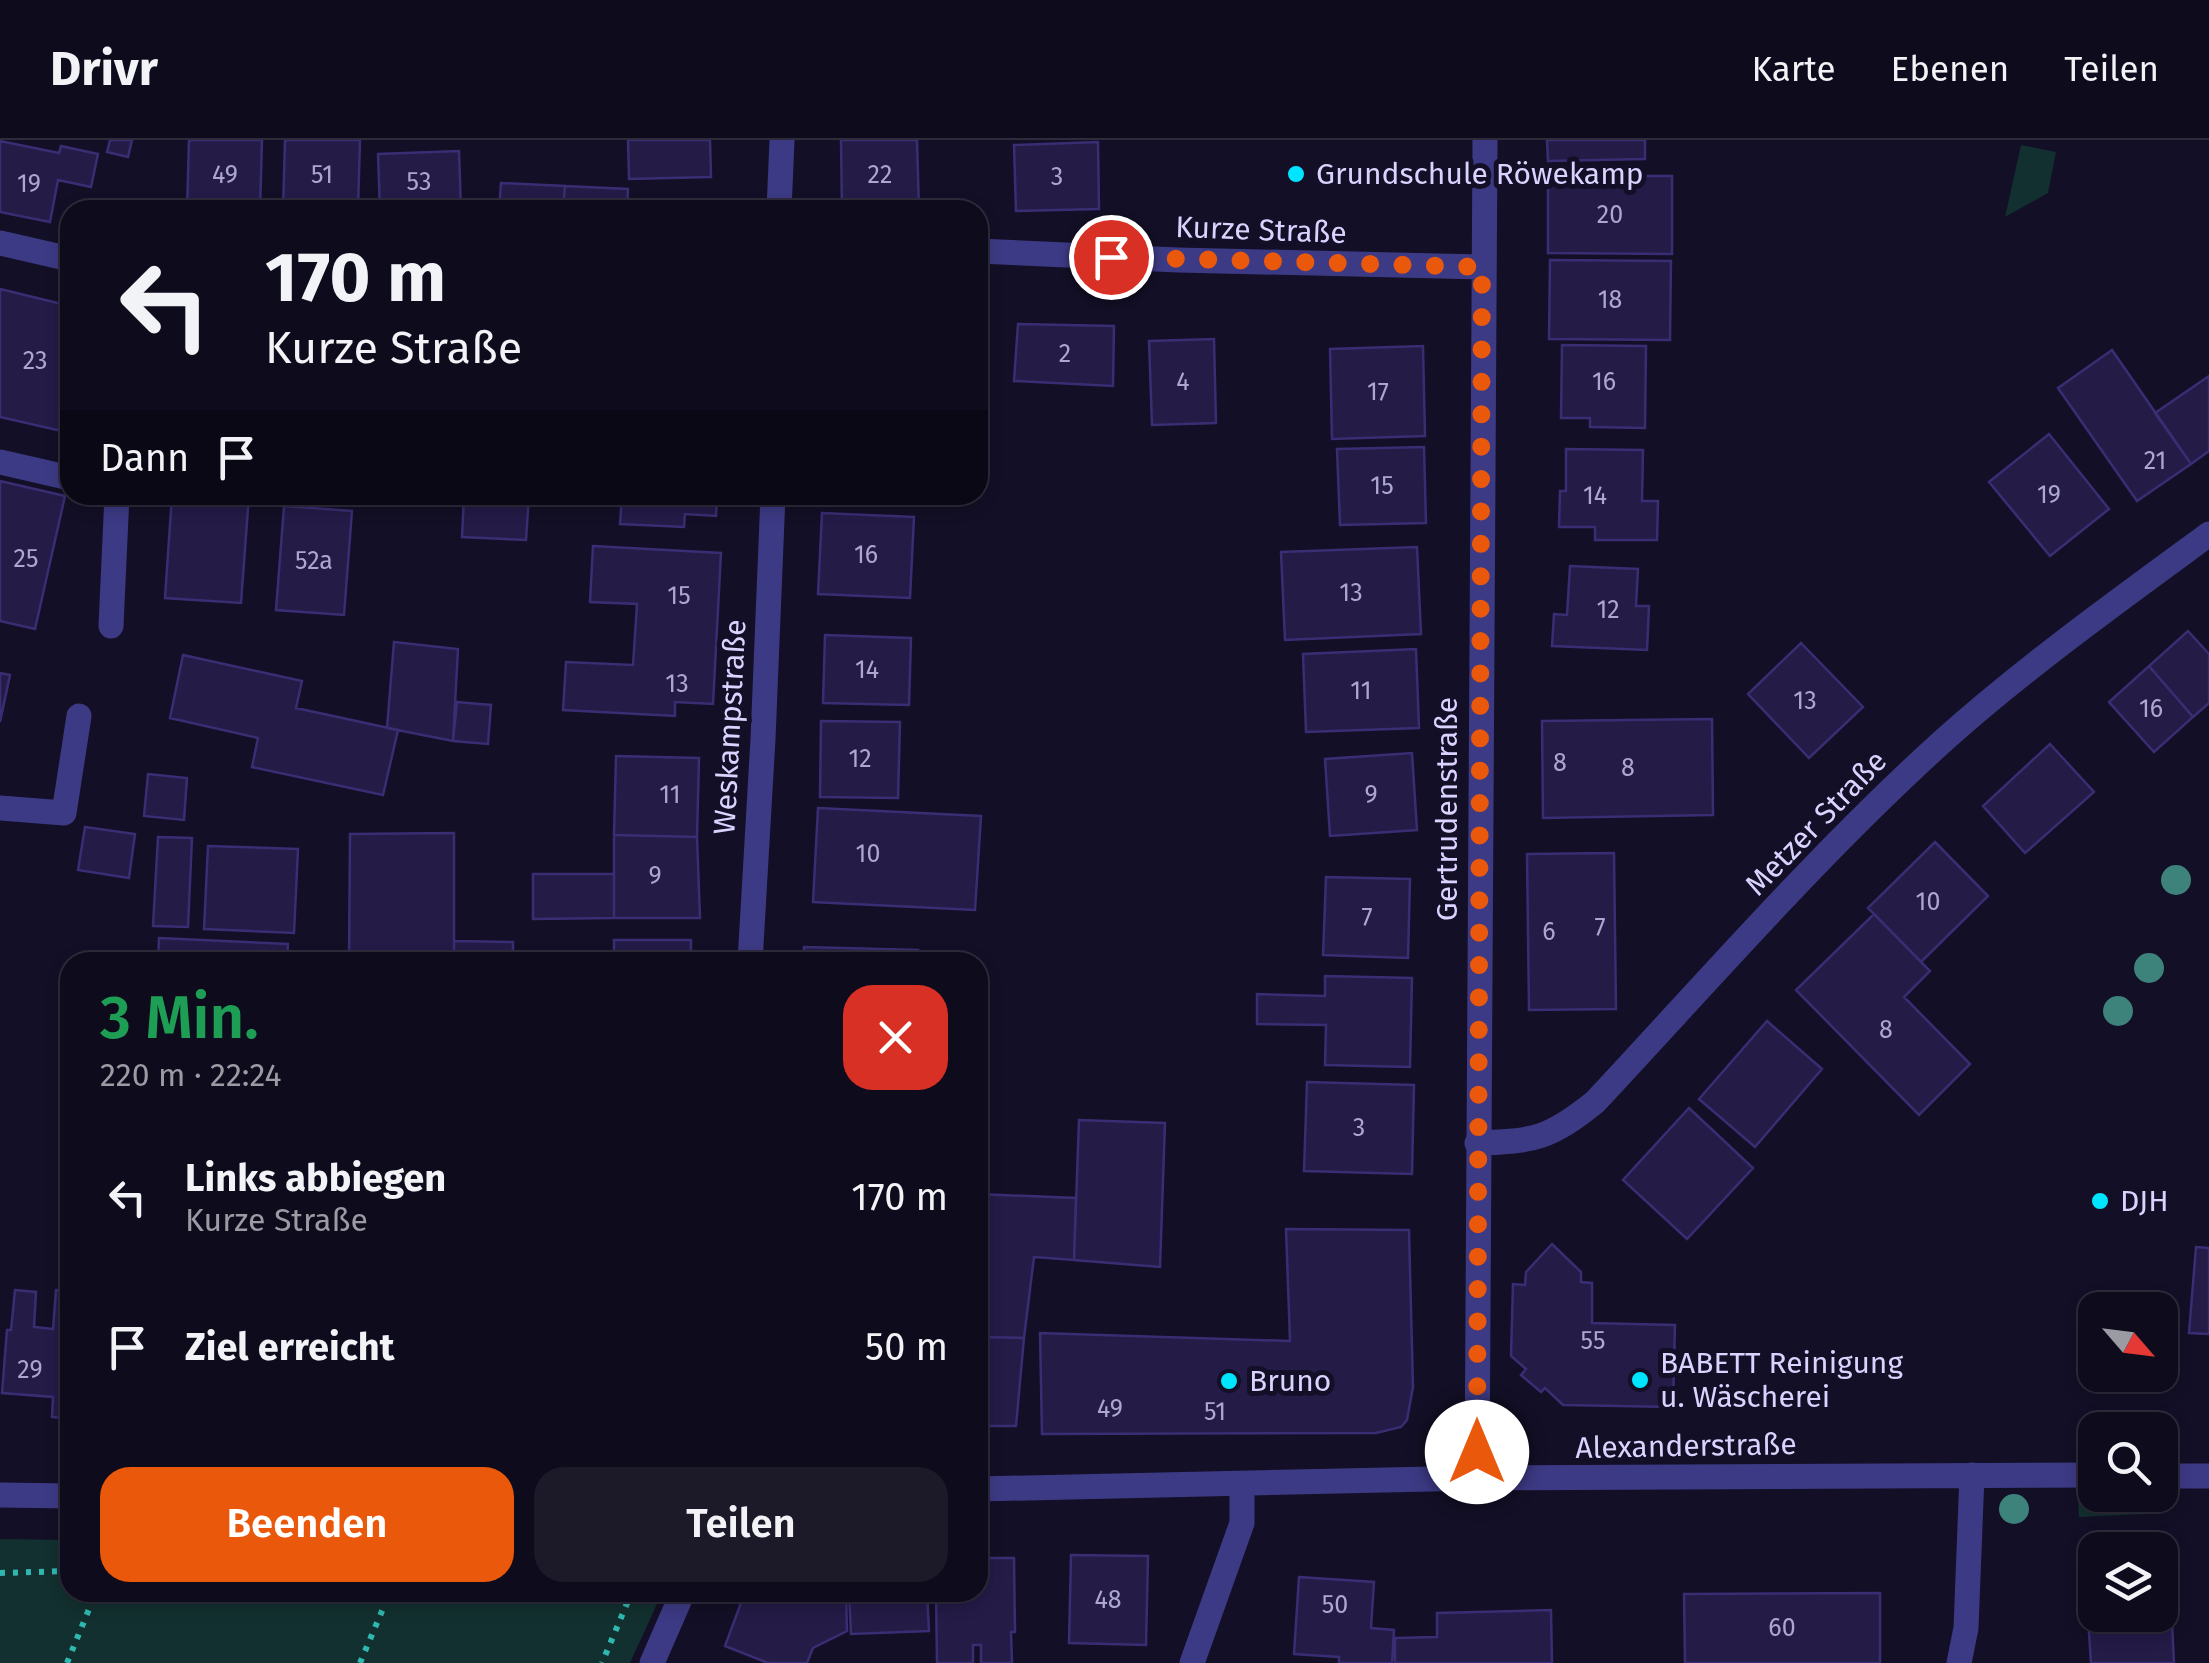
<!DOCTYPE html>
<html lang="de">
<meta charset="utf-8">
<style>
:root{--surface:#0e0b1c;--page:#1c1929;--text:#f1f3f6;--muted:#9b9ba3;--line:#2e2b3b;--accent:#ea580c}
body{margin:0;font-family:"Fira Sans",sans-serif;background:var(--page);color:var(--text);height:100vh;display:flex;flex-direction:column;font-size:38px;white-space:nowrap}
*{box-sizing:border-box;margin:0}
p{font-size:32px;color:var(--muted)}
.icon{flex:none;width:55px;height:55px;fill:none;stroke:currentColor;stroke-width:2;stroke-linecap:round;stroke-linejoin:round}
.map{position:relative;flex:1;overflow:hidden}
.panel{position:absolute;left:60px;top:812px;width:928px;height:650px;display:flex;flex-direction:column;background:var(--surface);border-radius:30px;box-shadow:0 5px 15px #0003,0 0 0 2px var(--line)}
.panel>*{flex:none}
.banner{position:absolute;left:60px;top:60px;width:928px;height:305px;border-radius:30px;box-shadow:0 5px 15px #0003,0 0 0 2px var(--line);background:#0e0b1c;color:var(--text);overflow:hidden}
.needle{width:65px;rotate:118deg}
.tools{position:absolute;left:2078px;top:1152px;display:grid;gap:20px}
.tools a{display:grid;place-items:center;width:100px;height:100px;border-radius:20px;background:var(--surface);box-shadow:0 5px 15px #0003,0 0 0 2px var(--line);font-size:50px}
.pin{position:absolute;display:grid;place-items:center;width:85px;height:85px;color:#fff;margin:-42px;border:5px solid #fff;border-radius:50%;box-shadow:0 2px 10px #0007}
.me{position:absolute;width:110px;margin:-55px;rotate:0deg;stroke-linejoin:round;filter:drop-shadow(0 0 8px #0008)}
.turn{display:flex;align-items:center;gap:35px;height:210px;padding:0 40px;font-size:45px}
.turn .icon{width:130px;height:130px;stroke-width:2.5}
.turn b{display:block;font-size:70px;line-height:85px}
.then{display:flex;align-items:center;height:95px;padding:0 40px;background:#0003;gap:20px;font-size:38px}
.round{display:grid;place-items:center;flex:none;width:105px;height:105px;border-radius:30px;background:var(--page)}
.overview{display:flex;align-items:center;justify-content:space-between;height:170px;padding:0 40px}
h1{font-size:60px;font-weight:600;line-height:75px;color:#1e9e55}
.cta{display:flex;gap:20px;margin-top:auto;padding:20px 40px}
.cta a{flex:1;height:115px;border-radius:30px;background:var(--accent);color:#fff;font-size:40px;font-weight:600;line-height:115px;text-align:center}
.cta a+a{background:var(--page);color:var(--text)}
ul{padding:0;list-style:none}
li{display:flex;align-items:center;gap:30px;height:150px;padding:0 40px}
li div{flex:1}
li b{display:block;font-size:38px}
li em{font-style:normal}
header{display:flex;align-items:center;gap:60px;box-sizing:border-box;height:140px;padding:0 50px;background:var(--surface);border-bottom:2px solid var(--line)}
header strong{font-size:48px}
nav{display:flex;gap:55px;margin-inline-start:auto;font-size:35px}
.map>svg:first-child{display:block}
.green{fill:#12302f}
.building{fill:#241b47;stroke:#3b2d73;stroke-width:2.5}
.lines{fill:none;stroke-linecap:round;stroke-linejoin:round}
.path{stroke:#2fb8b0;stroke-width:6;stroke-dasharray:5 8;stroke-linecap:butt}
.minor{stroke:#3d3a85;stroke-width:25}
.tree{fill:#3d827b}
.route{stroke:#ea580c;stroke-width:18;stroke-dasharray:0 32.4}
.poi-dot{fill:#00e5ff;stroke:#130f26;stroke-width:4}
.labels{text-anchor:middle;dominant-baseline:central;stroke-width:10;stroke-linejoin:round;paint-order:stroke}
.number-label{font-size:25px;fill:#aca6d1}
.poi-label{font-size:30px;fill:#d9d4ff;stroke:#130f26;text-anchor:start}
.street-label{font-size:30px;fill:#d9d4ff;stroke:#130f26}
</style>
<header>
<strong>Drivr</strong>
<nav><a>Karte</a><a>Ebenen</a><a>Teilen</a></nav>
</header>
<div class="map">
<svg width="2209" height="1523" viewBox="0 0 2209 1523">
<rect width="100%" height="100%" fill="#130f26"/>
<path class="green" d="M2021 5 2056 12 2048 53 2005 77Z
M2148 1358 2150 1370 2146 1374 2079 1377 2078 1359Z
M0 1399 70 1400V1452L662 1453 630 1523H0Z"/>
<path class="building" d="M110 0H132L128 17 107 12Z
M189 0H262L260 70H187Z
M285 0H360L358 70H283Z
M628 0H710L711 37 629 39Z
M841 0H917L919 70H842Z
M1547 0H1645V19L1548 21Z
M0 1 59 13 61 6 98 14 91 47 58 40 50 82 0 72Z
M1098 2 1099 69 1016 71 1014 5Z
M459 11 461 70H380L378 14Z
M1548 36H1672V114L1548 113Z
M501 43 565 46 563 70H499Z
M565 46 628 49 627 70H563Z
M1550 120 1671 121 1670 200 1549 199Z
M0 149 70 166V293L0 277Z
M1018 184 1114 186 1113 246 1014 241Z
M1214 199 1216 283 1152 285 1149 201Z
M1562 205 1646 206 1645 288 1590 287V278H1561Z
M1423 206 1425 296 1332 299 1330 209Z
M2112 210 2191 324 2137 361 2058 248Z
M2209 236V311L2191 324 2155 273Z
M2049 294 2109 369 2050 416 1989 342Z
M1424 307 1426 383 1340 385 1337 309Z
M1566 309 1643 310 1642 361H1658L1657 400H1595V387H1559L1560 351H1566Z
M0 341 65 356 35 489 0 481Z
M172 355H249L241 463 165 458Z
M464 355H529L526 400 462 397Z
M622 355H717L716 376 685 374 684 387 620 384Z
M284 366 352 371 344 475 276 470Z
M822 373 914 377 910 458 818 454Z
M593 406 721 413 713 564 675 562V576L563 570 566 522 633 525 637 464 590 462Z
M1417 407 1421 494 1285 500 1281 412Z
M1570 426 1638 429 1636 466H1649L1647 510 1552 506 1554 474 1567 475Z
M2188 491 2209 514V563L2193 577 2149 526Z
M825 495 911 498 909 565 823 563Z
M394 502 458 509 453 601 387 588Z
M1801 503 1863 567 1809 618 1748 554Z
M1416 509 1419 588 1306 592 1303 514Z
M183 515 302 541 296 568 398 590 383 655 252 627 258 598 170 578Z
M2149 526 2193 577 2154 612 2109 562Z
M0 533 10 535 0 582Z
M457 562 491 565 488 604 453 601Z
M1712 579 1713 675 1543 678 1542 581Z
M821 581 900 582 898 658 820 657Z
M2050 604 2094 652 2025 713 1983 666Z
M1412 613 1417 690 1330 696 1325 619Z
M616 616 699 618 697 697 614 695Z
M148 634 187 638 184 680 144 676Z
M818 668 981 676 975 770 813 762Z
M85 687 135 694 129 738 78 730Z
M454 693V822H349L350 694Z
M614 695 697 697 700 778H614Z
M158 697 192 698 188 787 153 786Z
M1935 702 1988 756 1921 822 1868 768Z
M208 706 298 709 294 793 204 789Z
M1614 713 1616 869 1529 870 1527 714Z
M533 734H614V778L533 779Z
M1326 737 1410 739 1408 818 1323 815Z
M1874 774 1930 831 1904 857 1970 924 1919 975 1796 850Z
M159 798 288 804 287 822H158Z
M614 800H691V822H614Z
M454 801 513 802V822H454Z
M804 807 918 810 917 822H803Z
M1325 836 1412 838 1410 927 1325 925 1326 885 1257 884V854L1325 856Z
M1767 881 1822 929 1755 1007 1699 959Z
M1307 942 1414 945 1412 1034 1304 1031Z
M1689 968 1753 1028 1687 1099 1623 1040Z
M1079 980 1165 983 1160 1127 1074 1120Z
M978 1054 1076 1058 1074 1120 1034 1117 1024 1198 978 1197Z
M1286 1089 1409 1090 1413 1247 1407 1280 1401 1287 1376 1293 1042 1294 1040 1193 1290 1201Z
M1552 1104 1581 1132V1142L1592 1143V1183L1675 1185 1673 1267 1563 1265 1545 1248 1541 1252 1521 1235 1526 1229 1511 1216 1513 1144 1525 1145 1526 1132Z
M2196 1107 2209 1108V1194L2189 1193Z
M15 1150 36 1152 34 1187 53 1189 56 1150 70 1151V1279L52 1277 53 1257 2 1253 7 1190H11Z
M978 1197 1024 1198 1016 1286H978Z
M1071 1415 1148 1416 1146 1505 1069 1503Z
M978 1418H1014L1015 1492H1011L1012 1523H981V1505H973V1523H937L936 1452H978Z
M1299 1437 1374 1442 1371 1488 1394 1490 1392 1523H1339V1517L1294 1514Z
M2170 1443 2174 1523H2091L2086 1448H2095V1475H2160V1444Z
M745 1452H846L847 1491 813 1508 807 1523H768L725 1506Z
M849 1452H927L929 1491 851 1494Z
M1880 1453V1523H1685L1684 1454Z
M1551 1470 1552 1523H1395V1498L1437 1497V1473Z"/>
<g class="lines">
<path class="path" d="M0 1433 70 1431
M565 1452 628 1461 602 1523
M67 1523 96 1452
M360 1523 390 1452"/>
<path class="minor" d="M779 70 782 0
M0 103 70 119
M978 111 1178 120 1482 127
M0 322 70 338
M111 486 117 355
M0 668 64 673 79 576
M750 822 763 599 773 355
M1477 1003C1535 1001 1549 999 1595 962 1709 840 1820 712 1944 600 2027 526 2119 460 2209 394
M2160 1336H2209
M1477 1338 1485 0
M978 1349 1477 1338 2095 1335
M0 1355 70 1356
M652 1523 683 1452
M1192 1523 1242 1383V1345
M1959 1523 1966 1488 1972 1335"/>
</g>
<g class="tree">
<circle cx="2176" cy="740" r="15"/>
<circle cx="2149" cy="828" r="15"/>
<circle cx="2118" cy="871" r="15"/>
<circle cx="2014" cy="1369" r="15"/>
</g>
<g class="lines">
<path class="route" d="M1111 117 1482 127 1477 1312"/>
</g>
<g class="poi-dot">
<circle cx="1296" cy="34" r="10"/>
<circle cx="2100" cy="1061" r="10"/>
<circle cx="1640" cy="1240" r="10"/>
<circle cx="1229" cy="1241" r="10"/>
</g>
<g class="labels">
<g class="number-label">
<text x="225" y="35">49</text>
<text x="322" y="35">51</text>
<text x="880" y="35">22</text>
<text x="1057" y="37">3</text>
<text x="419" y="42">53</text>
<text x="29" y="44">19</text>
<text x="1610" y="75">20</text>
<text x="1610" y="160">18</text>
<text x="1065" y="214">2</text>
<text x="35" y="221">23</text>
<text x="1183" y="242">4</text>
<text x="1604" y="242">16</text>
<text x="1378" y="252">17</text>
<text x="2155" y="321">21</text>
<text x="1382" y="346">15</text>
<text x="2049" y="355">19</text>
<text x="1595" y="356">14</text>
<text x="866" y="415">16</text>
<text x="26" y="419">25</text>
<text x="314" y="421">52a</text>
<text x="1351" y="453">13</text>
<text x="679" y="456">15</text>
<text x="1608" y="470">12</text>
<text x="867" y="530">14</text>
<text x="677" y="544">13</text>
<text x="1361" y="551">11</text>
<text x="1805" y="561">13</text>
<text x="2151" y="569">16</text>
<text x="860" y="619">12</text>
<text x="1560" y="623">8</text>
<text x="1628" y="628">8</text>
<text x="670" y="655">11</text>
<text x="1371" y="655">9</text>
<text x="868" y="714">10</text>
<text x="655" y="736">9</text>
<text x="1928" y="762">10</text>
<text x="1367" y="777">7</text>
<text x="1600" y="787">7</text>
<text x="1549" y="792">6</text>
<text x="1886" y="890">8</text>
<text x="1359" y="988">3</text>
<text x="1593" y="1201">55</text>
<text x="30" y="1230">29</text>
<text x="1110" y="1269">49</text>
<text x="1215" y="1272">51</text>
<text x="1108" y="1460">48</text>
<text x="1335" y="1465">50</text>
<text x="1782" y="1488">60</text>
</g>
<g class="poi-label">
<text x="1316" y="34">Grundschule Röwekamp</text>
<text x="2120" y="1061">DJH</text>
<text x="1660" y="1223">BABETT Reinigung<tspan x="1660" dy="34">u. Wäscherei</tspan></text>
<text x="1249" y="1241">Bruno</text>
</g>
<g class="street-label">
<text transform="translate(1261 90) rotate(2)">Kurze Straße</text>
<text transform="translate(730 587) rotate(-87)">Weskampstraße</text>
<text transform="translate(1447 669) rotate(-90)">Gertrudenstraße</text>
<text transform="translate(1816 683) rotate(-46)">Metzer Straße</text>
<text transform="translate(1686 1306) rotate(-1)">Alexanderstraße</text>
</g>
</g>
</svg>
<div class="tools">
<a><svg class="needle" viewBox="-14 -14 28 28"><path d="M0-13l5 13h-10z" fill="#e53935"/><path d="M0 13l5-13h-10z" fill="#9b9ba3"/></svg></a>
<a><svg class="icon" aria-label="search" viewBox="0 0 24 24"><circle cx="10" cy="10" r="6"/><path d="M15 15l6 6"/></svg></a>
<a><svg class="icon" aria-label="layers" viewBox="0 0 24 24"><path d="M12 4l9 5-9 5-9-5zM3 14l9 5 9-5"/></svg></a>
</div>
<div class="pin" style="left:1111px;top:117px;background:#d93025"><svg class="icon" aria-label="arrive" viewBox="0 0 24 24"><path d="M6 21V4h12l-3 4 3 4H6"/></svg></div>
<svg class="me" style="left:1477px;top:1312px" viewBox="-20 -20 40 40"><circle r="19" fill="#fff"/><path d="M0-13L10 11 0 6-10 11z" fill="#ea580c"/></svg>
<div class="banner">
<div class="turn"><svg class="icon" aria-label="left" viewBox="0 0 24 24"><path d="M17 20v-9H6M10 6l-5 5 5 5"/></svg><div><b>170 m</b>Kurze Straße</div></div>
<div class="then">Dann<svg class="icon" aria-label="arrive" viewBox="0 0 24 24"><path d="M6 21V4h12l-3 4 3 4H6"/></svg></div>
</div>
<section class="panel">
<div class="overview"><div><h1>3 Min.</h1><p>220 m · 22:24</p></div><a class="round" style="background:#d93025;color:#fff"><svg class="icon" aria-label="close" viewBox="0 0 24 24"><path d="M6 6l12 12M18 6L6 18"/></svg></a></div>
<ul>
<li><svg class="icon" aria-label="left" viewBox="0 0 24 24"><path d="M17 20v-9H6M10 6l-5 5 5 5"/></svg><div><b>Links abbiegen</b><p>Kurze Straße</p></div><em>170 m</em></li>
<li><svg class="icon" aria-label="arrive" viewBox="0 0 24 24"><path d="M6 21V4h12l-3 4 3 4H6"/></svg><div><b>Ziel erreicht</b></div><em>50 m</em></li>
</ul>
<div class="cta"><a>Beenden</a><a>Teilen</a></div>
</section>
</div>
